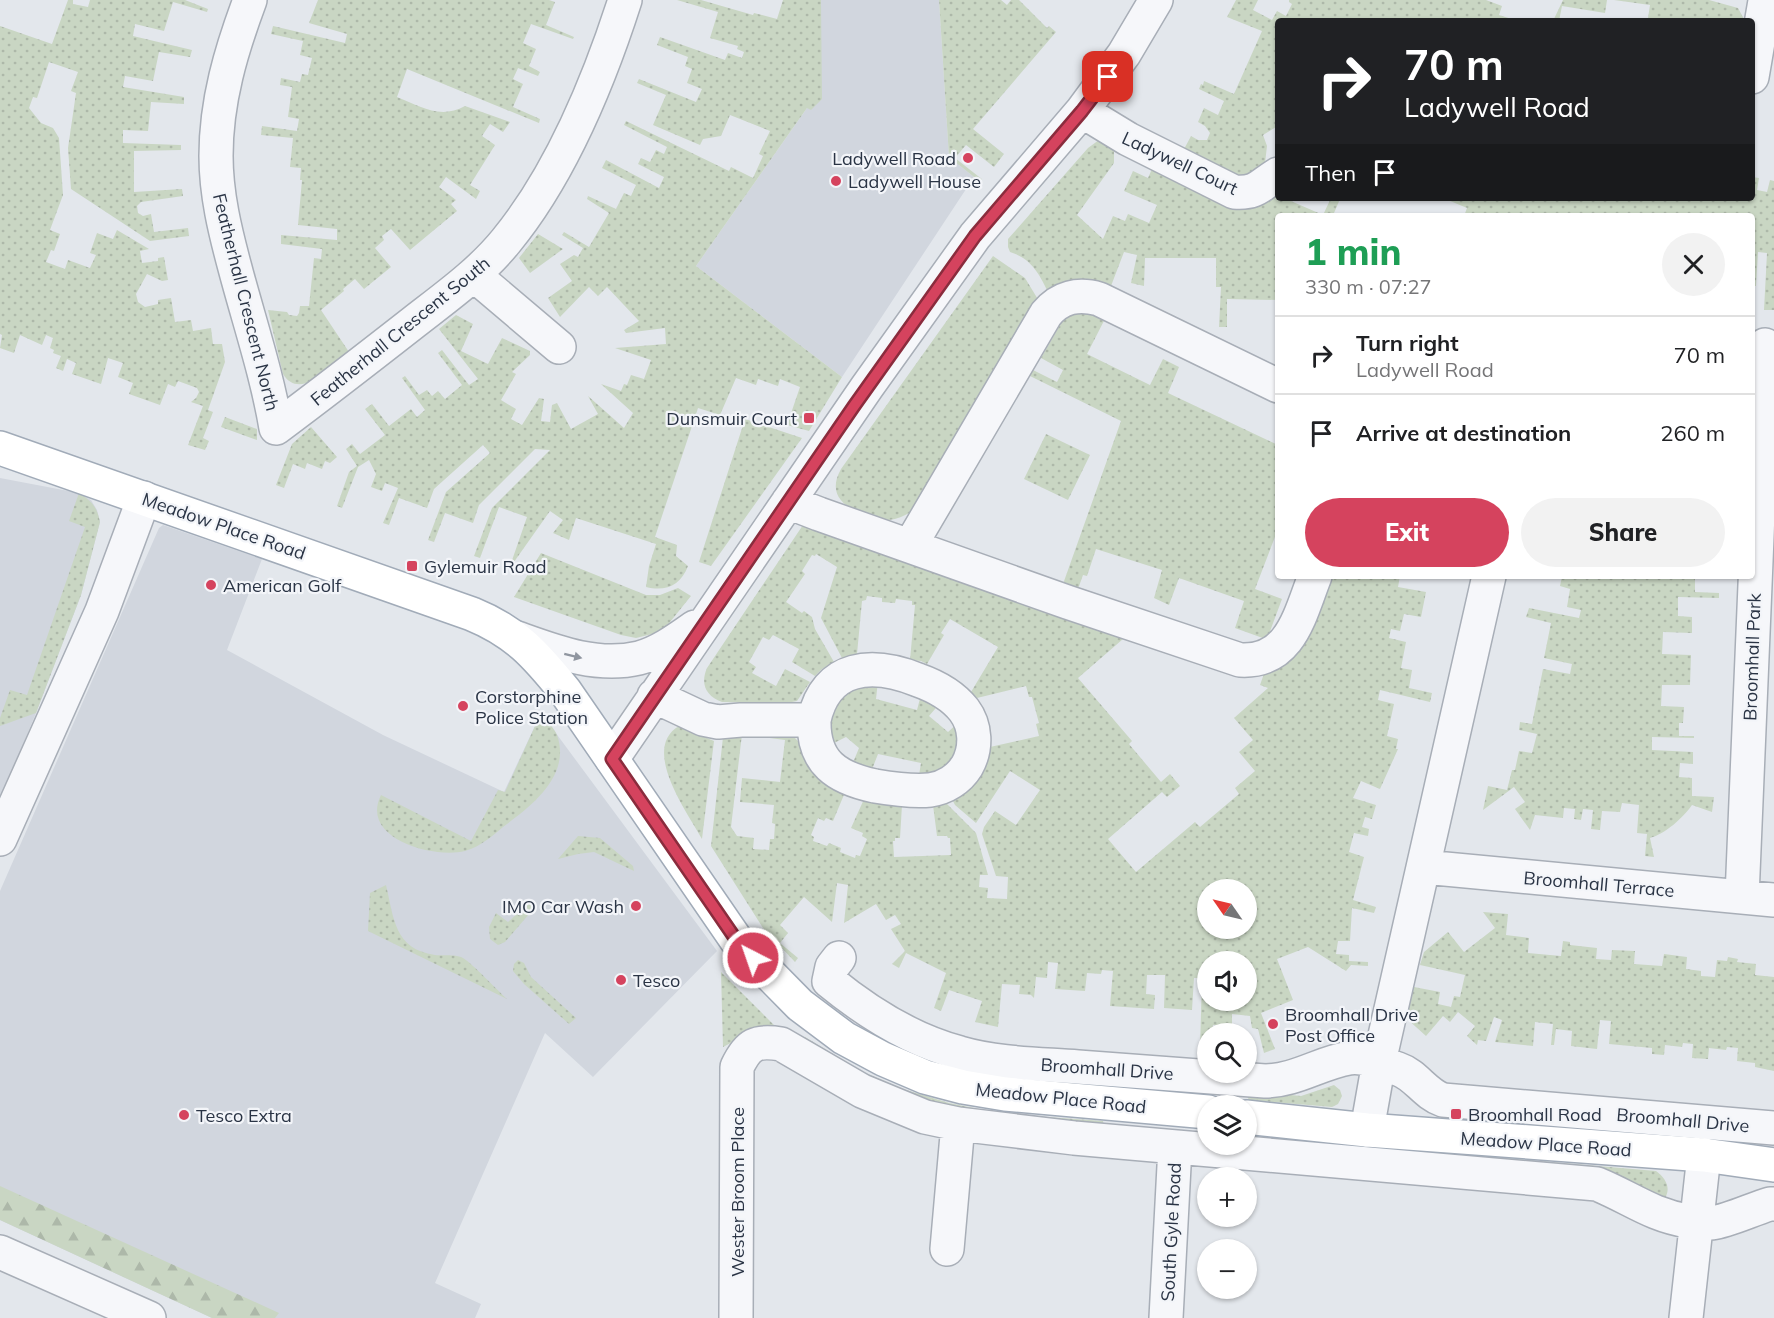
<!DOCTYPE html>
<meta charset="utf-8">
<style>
:root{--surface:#fff;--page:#f2f2f2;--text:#202124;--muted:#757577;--line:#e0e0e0;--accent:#d5435e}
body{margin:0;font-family:Mulish,sans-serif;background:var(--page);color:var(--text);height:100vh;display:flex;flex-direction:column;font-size:22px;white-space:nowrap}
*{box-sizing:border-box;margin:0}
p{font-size:20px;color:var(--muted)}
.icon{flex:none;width:33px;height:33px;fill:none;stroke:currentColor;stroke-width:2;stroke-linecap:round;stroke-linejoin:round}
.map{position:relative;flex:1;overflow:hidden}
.details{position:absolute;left:1275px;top:213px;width:480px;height:366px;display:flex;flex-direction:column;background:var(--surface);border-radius:6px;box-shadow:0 2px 4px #0004}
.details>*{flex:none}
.hud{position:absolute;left:1275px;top:18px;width:480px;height:183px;border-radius:6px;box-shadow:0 2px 4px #0004;background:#202124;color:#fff;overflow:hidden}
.needle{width:39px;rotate:304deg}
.tools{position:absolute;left:1197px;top:879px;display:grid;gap:12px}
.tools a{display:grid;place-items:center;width:60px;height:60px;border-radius:50%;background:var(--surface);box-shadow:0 2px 4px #0004;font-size:30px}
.pin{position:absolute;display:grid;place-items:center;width:51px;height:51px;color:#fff;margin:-26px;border-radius:12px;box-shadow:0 3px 9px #0006}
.me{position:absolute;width:66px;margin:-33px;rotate:319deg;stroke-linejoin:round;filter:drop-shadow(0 0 4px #0008)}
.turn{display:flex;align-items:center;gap:21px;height:126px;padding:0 30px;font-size:27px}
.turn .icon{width:78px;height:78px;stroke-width:2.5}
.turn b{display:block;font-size:42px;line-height:51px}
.then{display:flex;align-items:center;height:57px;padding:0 30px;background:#0003;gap:12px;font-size:22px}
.round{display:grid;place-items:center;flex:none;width:63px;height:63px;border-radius:32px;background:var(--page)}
.overview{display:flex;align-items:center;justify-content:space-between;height:102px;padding:0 30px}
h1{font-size:36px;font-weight:800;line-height:45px;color:#1e9e55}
.button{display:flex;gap:12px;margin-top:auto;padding:12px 30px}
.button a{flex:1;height:69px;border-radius:36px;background:var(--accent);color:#fff;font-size:24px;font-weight:800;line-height:69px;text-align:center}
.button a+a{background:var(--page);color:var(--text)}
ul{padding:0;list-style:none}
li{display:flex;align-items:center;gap:18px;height:78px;padding:0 30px;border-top:2px solid var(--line)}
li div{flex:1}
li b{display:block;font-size:22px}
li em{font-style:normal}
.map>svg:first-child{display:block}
.built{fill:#d1d6de}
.grass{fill:url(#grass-dots);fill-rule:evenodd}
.forest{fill:url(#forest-firs)}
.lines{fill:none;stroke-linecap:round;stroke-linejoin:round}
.minor-casing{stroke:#a8aeb7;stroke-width:36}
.major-casing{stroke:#a1abb8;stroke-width:36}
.minor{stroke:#f6f7fa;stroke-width:33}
.major{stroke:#fff;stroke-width:33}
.oneway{fill:#9096a0}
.route-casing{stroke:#8a2c3d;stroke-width:15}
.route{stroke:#d5435e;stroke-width:10}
.poi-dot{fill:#d5435e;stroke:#f3f5f9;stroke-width:2}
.labels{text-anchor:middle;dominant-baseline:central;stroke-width:4.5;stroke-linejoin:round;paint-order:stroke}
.poi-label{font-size:18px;fill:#2a3445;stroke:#f3f5f9;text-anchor:start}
.street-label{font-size:18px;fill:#2a3445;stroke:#f3f5f9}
</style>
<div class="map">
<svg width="1774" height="1318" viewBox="0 0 1774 1318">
<defs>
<pattern id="grass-dots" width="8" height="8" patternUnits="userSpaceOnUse" patternTransform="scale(1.5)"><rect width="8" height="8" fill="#c9d6c3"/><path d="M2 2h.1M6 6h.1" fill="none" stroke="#adb8a9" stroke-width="1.8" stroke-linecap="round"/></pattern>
<pattern id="forest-firs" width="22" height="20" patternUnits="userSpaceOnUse" patternTransform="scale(1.5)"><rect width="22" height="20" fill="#c9d6c3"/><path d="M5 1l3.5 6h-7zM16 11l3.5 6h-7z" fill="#adb8a9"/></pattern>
</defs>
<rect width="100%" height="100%" fill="#e3e7ec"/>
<path class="built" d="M812 0H939L949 157 974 177 842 377 696 266 812 101Z
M0 478 79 493 91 500 97 510 100 522 81 595 36 713 0 800Z
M163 525 262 559 227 650 383 735 504 792 541 713 717 951 593 1077 545 1033 435 1283 481 1304 475 1318H212L0 1220V891L159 528Z"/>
<path class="grass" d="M68 0H73V4L88 7 90 0H185L208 9 207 12 173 2 164 31 135 24 133 36 192 50 190 57 159 52 153 81 125 76 123 87 184 97V104L151 102 148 131 123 130V143L181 145V150L134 151V192L182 189 183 196 141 202 137 206 138 213 143 216 151 214 154 232 188 228 189 236 150 241 71 189 68 148 76 93 71 91 78 72 49 62 37 98 33 97 29 108 41 123 53 128 59 138 63 195 50 230 60 234 54 251 51 250 46 262 65 269 68 260 90 268 96 255 90 253 97 233 113 239 117 230 149 249 140 251 142 263 158 261V258L164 257 168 280 162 281 147 274 136 294 138 302 145 307 158 304V300L171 298 175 322 191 320 193 331 211 328 213 344H222L225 362 208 410 213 412 203 438 209 441 205 450 188 445 203 406 191 402 196 398 199 392 197 388 178 381 175 387 168 384 160 405 129 394 133 383 118 377 123 363 108 358 101 384 72 374 76 363 67 359 63 371 56 368 61 356 53 353 54 350 50 348 53 338 46 335 42 345 20 335 14 353 0 348 2 335 0 334V26L52 44Z
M318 0H549L555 2 546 25 574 37 573 39 531 24 523 43 536 49 529 66 540 72 538 76 518 68 513 79 523 84 513 107 540 119 539 123 407 69 397 97C420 106 440 120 465 106L510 122 503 132 490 124 482 136 495 145 470 185 480 191 476 199 446 177 439 187 456 200 451 204 457 211 410 250 391 229 382 236 384 240 375 248 391 267 364 289 355 279 343 289 344 291 321 310 349 352C333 365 300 402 283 374L268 310 287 312 289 315 297 316 299 313 300 306H309L314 258 321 259 322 249 281 244V235L337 240V229L298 225 302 180H300L301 168 290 167 293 138 261 135 262 126 297 131 299 119 288 117 292 87 280 85 281 78 300 82 302 74 308 75 312 58 300 55 303 41 271 34 273 26 345 43 347 34 309 23Z
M677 0H701L753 15 754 13 777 19 783 0H821L822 99 811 110 807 108 696 266 842 377 809 431 787 425 800 387 780 379 778 386 758 379 756 385 736 378 720 415 698 408 655 537 677 545 676 556 688 566C681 585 666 592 646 587L649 566 656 544 576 518 569 540 553 533 563 520 550 511 509 569 527 517 499 507 480 558 474 556 492 508 550 450 535 449 479 505 473 523 445 513 434 542 428 540 446 492 490 453 483 445 434 489 427 508 399 498 389 525 383 523 398 488 385 483 382 491 371 487 376 474 369 460 358 467 342 508 337 506 349 472 357 466 346 449 352 444 360 454 385 435 365 409 372 404 389 426 411 409 417 417 425 410 402 378 405 376 419 395 427 390 432 396 438 391 445 399 462 385 438 353 442 350 469 385 478 379 439 329 456 315 473 324 461 351 488 364 502 338 530 351V355L512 372 516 374 501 400 516 409 511 419 522 425 539 398 544 399 541 421 550 422 552 405 557 403 571 429 598 414 588 396 624 428 633 413 601 384 621 391 624 384 627 385 631 375 644 379 651 360 615 348 666 344 665 328 626 333 624 330 639 321 607 287 598 296 589 287 560 317 548 298 572 281 560 264 574 255 578 257 583 248 562 235 564 232 589 247 609 213 587 199 588 196 616 209 624 193 631 196 636 185 602 168 606 160 659 188 664 177 638 164 641 158 650 162 656 150 664 154 667 147 624 125 626 121 729 171 731 167 753 178 763 156 759 154 770 131 730 115 721 136 703 139 700 145 653 125 666 95 637 83 639 79 696 102 702 89 687 83 692 69 685 66 688 57 657 45 660 37 725 60 728 53 742 58 744 52 737 49 738 46 710 38 718 12Z
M939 0H1001L1007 5 1011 0H1019L1047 28 1049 26 1056 32 973 129 1004 154 994 167 966 145 955 158 983 180 974 177 949 157Z
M1236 0H1258L1253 10 1272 20 1277 11 1286 16 1292 4 1289 2V0H1486L1502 6 1499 15 1518 21H1278V128L1276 127 1263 135 1267 146 1265 163 1245 181 1182 153 1191 136 1198 140H1207L1210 133 1205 126 1198 122 1204 108 1218 115 1224 101 1199 89 1201 84 1203 85 1204 81 1234 94 1262 31 1227 17Z
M1563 0H1607L1605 13 1562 6 1559 21H1553Z
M1614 0H1709L1738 8 1745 21H1669L1648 18 1650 5Z
M1099 140 1114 147V163L1077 215 1103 239 1113 216 1125 221 1128 214 1149 223 1157 205 1124 191 1133 171 1148 178 1155 162 1263 189 1278 196V198H1284L1323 215 1331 198 1340 199 1334 213 1340 216H1278V300L1227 299V327H1219L1221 287H1216V258H1145L1144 286 1131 283 1137 255 1124 252 1111 286C1082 274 1075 282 1051 298 1041 278 1034 259 1010 252L1008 247V239L1088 148Z
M1752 177 1759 178 1757 190 1767 192 1770 180 1774 181V310H1764L1767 253 1758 252 1756 286H1752V216H1464L1467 208 1443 198H1668V200L1677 201 1678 198H1752Z
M538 234 563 249 530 273 519 258Z
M993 256 1025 278 1042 306 911 512C904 516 897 519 889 520 880 521 873 518 866 515 843 507 827 494 841 469Z
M1077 310 1107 315 1087 354 1150 385 1163 359 1179 367 1168 393 1278 445V529L1255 589 1282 599 1269 634 1271 641 1235 628 1244 601 1179 578 1169 605 1154 598 1162 570 1096 549 1087 576 1083 575 1078 589 1063 584 1121 421 1030 376 1033 370 1057 382 1063 370 1041 358 1064 318Z
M225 417 257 429V440L221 427Z
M745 419 802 438 711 566 699 562Z
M311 427 337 457 330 463 325 461 322 469 307 463 305 469 293 464 284 488 276 485 292 444Z
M1046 434 1090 455 1068 500 1024 479Z
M79 493C92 501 97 507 100 522L81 595 36 713 0 726V718L10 690 27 695 85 527 69 521Z
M803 525 1123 639 1078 678 1132 741 1129 744 1161 782 1170 774 1180 786 1167 797 1162 792 1108 839 1136 872 1195 822 1200 827 1239 794 1235 788 1255 771 1239 752 1253 740 1234 718 1268 688 1260 685 1266 668 1301 647 1308 637 1333 576H1400L1398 587 1426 592 1421 617 1404 614 1400 631 1391 629 1389 638 1406 642 1401 668 1412 670 1409 688 1432 693 1430 702 1380 690 1378 700 1394 704 1387 736 1398 739 1396 749H1398L1380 789 1361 781 1353 798 1376 805 1372 819 1365 817 1362 827 1369 829 1368 836 1354 833 1349 852 1364 857 1353 900 1376 907 1374 913 1352 908 1350 941H1338L1336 954 1349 955V961L1368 962V966L1351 965 1346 971 1308 947 1277 959 1293 1000 1261 1013 1275 1049 1264 1053 1258 1029 1252 1028 1250 1016 1232 1014V1026L1213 1025 1212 1033 1208 1034 1207 1049H1200L1202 978H1194L1192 1010 1164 1008 1165 975H1147L1146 994 1155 995 1154 1009 1110 1006 1113 971 1102 970 1101 974 1087 973 1085 991 1055 989 1058 963 1048 962 1047 978 1036 977 1034 998 1031 995 1019 994 1020 985 1002 984 998 1027 975 1022 982 1001 949 990 941 1011 934 1008 946 973 906 953 899 968 892 964 905 951 891 929 901 924 895 915 886 920 876 904 844 923 848 885 837 883 832 922 804 897 780 925 788 933 780 943 798 958 795 962 763 928 711 846 723 737 742 734 731 827 737 836 754 838 753 849 769 850 770 839H774L775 824 772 823 774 805 740 802 742 778 780 782 785 740 747 735 793 736 846 790 833 821 826 818 824 821 818 818 811 835 814 837 813 841 827 846 829 843 841 848 840 852 855 858 856 855 860 856 867 839 862 836 863 833 851 828 865 797 880 803 902 805 900 838H895V841H893L894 857 951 855 950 838H948L947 836H937L933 805 945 802 976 833 988 875H980L979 887 988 888 987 898 1007 899 1008 877 996 876 982 834 984 827 995 811 1016 825 1040 790 1010 771 976 823 955 805 953 801 954 798C977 789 988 771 990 747L1039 736 1036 724 1039 723 1032 697H1029L1026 686 977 698 971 692 998 647 950 619 941 633 944 635 927 664 921 661 910 660 915 605H912V601L896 599 895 603 882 602V598L867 596 866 600 862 601 857 654 842 658 821 618 837 567 816 554 815 556 812 555 802 571 805 574 786 602 802 613 804 611 812 617 815 629 834 662 822 669 815 676 792 662 799 649 773 635 769 640 763 637 749 662 756 667 752 673 776 686 785 669 810 682 797 701 787 703 722 702C706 696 700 684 707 668ZM1208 890H1246V928H1208ZM1208 962H1246V1000H1208Z
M541 553 646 595H660L678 588 691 596 666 627 656 633 636 638 621 635 514 597Z
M1562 576H1695V592L1719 593V598L1678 597V616L1692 617V633L1663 632 1662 654 1691 655 1690 685H1662L1661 706 1684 707 1683 723H1679V736H1694V738L1652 737V750L1693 752V764L1680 763 1679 777 1692 778V796L1714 797 1712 812 1692 805C1683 818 1665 834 1650 838L1654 857 1645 856 1647 834 1637 833 1639 805 1622 803 1620 812 1602 811 1600 830 1591 829 1593 810 1583 809 1581 820 1574 819 1575 809 1564 808 1563 818 1535 815 1530 830 1515 809 1525 802 1514 787 1483 810 1488 786 1507 790 1512 770H1515L1519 751 1532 753 1537 734 1519 730 1520 722 1532 724 1543 669 1570 674 1572 664 1544 658 1551 623 1526 617 1529 608 1579 618 1581 610 1567 607 1570 589 1560 586Z
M878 681 876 699 917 710 922 691 941 702 929 716 948 732 959 722V762L918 781 921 763 878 754 871 772 852 765 859 748 846 737 830 745 824 710 832 696Z
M541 713C546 720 554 728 557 735 571 774 534 804 507 824 494 834 481 847 465 851 434 859 359 839 381 795L471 841 498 790 505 792Z
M679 726 714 741 702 839C688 813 640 749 679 726Z
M578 836 600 838 633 866 634 871 594 852 578 854 558 859Z
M386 885C394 918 394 949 435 955 443 956 456 954 463 958 474 965 496 989 507 999L368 931 370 893Z
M530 902 536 906 505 942 498 945 490 939 489 927 496 913 508 922Z
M1483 912 1508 914 1506 935 1529 938 1528 953 1561 956 1563 941 1570 942V945L1597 948 1596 959 1611 960 1612 950 1635 951 1634 964 1662 966 1664 954 1687 957 1686 969 1701 971V976L1715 977 1717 960 1727 961 1728 957 1738 959 1737 962 1756 964 1755 975 1774 977V1071L1755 1067V1063L1737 1061 1738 1048 1727 1047 1726 1050 1709 1048 1708 1059 1692 1058 1693 1044 1683 1043 1682 1047 1665 1045 1664 1055 1652 1054V1048L1609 1044 1611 1021 1600 1020 1597 1049 1571 1046 1572 1031 1556 1029 1554 1045H1551L1553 1024 1535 1022 1533 1046 1495 1042 1502 1020 1494 1017 1486 1041 1478 1040 1477 1045 1467 1036 1475 1026 1458 1012 1450 1022 1443 1016 1426 1036 1406 1018 1414 987 1440 992 1438 1004 1451 1007 1454 996 1460 997 1465 975 1420 965 1424 952 1448 932 1464 952 1495 928Z
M518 960 524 963 531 977 576 1018 569 1024 524 984 513 971 514 964Z
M721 972 777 1028 758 1029 723 1047Z
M805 1037 861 1071 903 1089 949 1103 1004 1114 1103 1121 1105 1132 905 1100 799 1048Z
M1334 1085 1340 1090 1342 1096 1338 1104 1332 1107 1249 1100 1247 1096 1250 1091 1301 1096Z
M1246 1136 1656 1171C1667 1179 1672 1190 1663 1201L1247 1143Z"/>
<path class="forest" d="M0 1186 279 1313 275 1318H212L0 1220Z"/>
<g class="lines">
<defs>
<path id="minor" d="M250 0C231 51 216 101 216 156 216 194 225 231 235 268 249 321 267 374 276 428 323 393 368 358 414 322 446 297 480 273 506 241 561 174 599 81 625 0
M1752 77 1765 1
M1082 111 1128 139 1234 192C1257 194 1260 185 1278 174
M474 275 559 347
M788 502 819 514 1067 602 1240 660C1291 663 1300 614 1315 576
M910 546 1046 314C1060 297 1078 293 1099 299L1278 386
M517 638C556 652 597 668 639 658 659 653 678 639 695 627
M654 696 703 719 718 722 741 720H814C813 763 837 778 875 786 893 789 913 792 930 790 945 788 959 779 967 766 977 748 976 726 964 710 953 696 935 686 918 680 873 662 826 664 814 720
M612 759 867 387 975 236 1082 111 1124 54 1156 0
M0 839 102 611 144 498
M1424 867 1774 900
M1742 897 1765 345
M839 958 832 967 829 981C868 1013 911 1040 960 1053 998 1064 1039 1064 1078 1067 1140 1072 1203 1076 1265 1081 1295 1081 1320 1063 1349 1058 1365 1055 1383 1064 1398 1069 1416 1075 1425 1094 1443 1100L1774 1128
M1367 1130 1379 1062 1489 576
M947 1249 958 1124
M0 1252 149 1318
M736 1318 737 1067C748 1044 756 1040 781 1044L862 1091 925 1117 958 1124 1074 1138 1597 1184C1631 1198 1651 1215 1688 1221 1695 1222 1704 1224 1712 1223 1728 1221 1753 1209 1770 1204H1774
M1166 1318 1175 1147
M1686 1318 1704 1155"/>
<path id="major" d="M0 448 472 614C516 632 536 655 565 691L737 941 800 1005 844 1038 883 1059 925 1077 963 1087 1005 1094 1208 1112
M1246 1117 1367 1130 1704 1155 1774 1165"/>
</defs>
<use href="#minor" class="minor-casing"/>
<use href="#major" class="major-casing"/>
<use href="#minor" class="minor"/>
<use href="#major" class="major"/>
</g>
<defs><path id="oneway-solid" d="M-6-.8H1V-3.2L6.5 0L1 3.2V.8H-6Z" transform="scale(1.5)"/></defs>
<use class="oneway" href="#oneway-solid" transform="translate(573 656) rotate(14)"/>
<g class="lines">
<defs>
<path id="route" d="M753 958 737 941 612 759 854 406 975 236 1082 111 1108 77"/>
</defs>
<use href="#route" class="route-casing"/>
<use href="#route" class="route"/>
</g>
<g class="poi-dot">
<circle cx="968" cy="158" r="6"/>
<circle cx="836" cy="181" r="6"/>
<rect x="803" y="412" width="12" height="12" rx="3"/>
<rect x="406" y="560" width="12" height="12" rx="3"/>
<circle cx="211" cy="585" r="6"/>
<circle cx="463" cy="706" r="6"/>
<circle cx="636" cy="906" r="6"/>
<circle cx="621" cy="980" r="6"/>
<circle cx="1273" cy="1024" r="6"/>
<rect x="1450" y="1108" width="12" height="12" rx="3"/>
<circle cx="184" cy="1115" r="6"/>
</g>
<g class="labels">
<g class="poi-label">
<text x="956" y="158" text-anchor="end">Ladywell Road</text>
<text x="848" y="181">Ladywell House</text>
<text x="797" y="418" text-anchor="end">Dunsmuir Court</text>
<text x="424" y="566">Gylemuir Road</text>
<text x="223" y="585">American Golf</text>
<text x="475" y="696">Corstorphine<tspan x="475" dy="21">Police Station</tspan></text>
<text x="624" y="906" text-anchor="end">IMO Car Wash</text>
<text x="633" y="980">Tesco</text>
<text x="1285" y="1014">Broomhall Drive<tspan x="1285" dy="21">Post Office</tspan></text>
<text x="1468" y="1114">Broomhall Road</text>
<text x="196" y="1115">Tesco Extra</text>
</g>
<g class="street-label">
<text transform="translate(1180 163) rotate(25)">Ladywell Court</text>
<text transform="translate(246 302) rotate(76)">Featherhall Crescent North</text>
<text transform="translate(400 331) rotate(-39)">Featherhall Crescent South</text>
<text transform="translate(224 526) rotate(19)">Meadow Place Road</text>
<text transform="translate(1752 657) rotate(-88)">Broomhall Park</text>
<text transform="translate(1599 884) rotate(5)">Broomhall Terrace</text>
<text transform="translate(1107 1069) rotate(4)">Broomhall Drive</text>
<text transform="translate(1061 1098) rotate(6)">Meadow Place Road</text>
<text transform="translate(1683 1120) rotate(5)">Broomhall Drive</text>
<text transform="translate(1546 1144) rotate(4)">Meadow Place Road</text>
<text transform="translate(737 1192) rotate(-90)">Wester Broom Place</text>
<text transform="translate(1171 1232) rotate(-87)">South Gyle Road</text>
</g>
</g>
</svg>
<div class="tools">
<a><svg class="needle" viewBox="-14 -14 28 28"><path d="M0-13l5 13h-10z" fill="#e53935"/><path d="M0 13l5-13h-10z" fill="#757577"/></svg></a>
<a><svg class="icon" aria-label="sound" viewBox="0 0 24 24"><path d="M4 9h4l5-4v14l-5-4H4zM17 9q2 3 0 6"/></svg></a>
<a><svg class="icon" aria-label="search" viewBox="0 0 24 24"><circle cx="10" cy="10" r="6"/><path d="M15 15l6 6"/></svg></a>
<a><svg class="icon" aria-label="layers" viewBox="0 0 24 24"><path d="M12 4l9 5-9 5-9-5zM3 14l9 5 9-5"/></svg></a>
<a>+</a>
<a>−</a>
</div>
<div class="pin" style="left:1108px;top:77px;background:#d93025"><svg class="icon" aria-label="arrive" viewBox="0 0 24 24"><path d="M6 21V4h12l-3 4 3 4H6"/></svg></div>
<svg class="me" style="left:753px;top:958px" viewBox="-20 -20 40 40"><circle r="17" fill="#d5435e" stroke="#fff" stroke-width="3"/><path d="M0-11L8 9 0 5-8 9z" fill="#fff"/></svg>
<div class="hud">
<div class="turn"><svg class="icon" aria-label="right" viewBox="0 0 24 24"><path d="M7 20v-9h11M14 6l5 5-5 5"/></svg><div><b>70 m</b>Ladywell Road</div></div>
<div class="then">Then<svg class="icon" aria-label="arrive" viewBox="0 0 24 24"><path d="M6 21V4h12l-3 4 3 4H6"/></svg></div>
</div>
<section class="details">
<div class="overview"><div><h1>1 min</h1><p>330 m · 07:27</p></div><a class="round"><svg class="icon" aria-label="close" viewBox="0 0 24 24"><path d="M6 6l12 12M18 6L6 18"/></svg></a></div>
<ul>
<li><svg class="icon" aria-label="right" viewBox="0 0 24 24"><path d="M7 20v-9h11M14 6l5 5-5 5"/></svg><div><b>Turn right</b><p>Ladywell Road</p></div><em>70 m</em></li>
<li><svg class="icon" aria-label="arrive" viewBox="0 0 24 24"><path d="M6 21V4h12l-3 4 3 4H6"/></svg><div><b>Arrive at destination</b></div><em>260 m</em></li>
</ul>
<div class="button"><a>Exit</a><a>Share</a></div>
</section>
</div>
